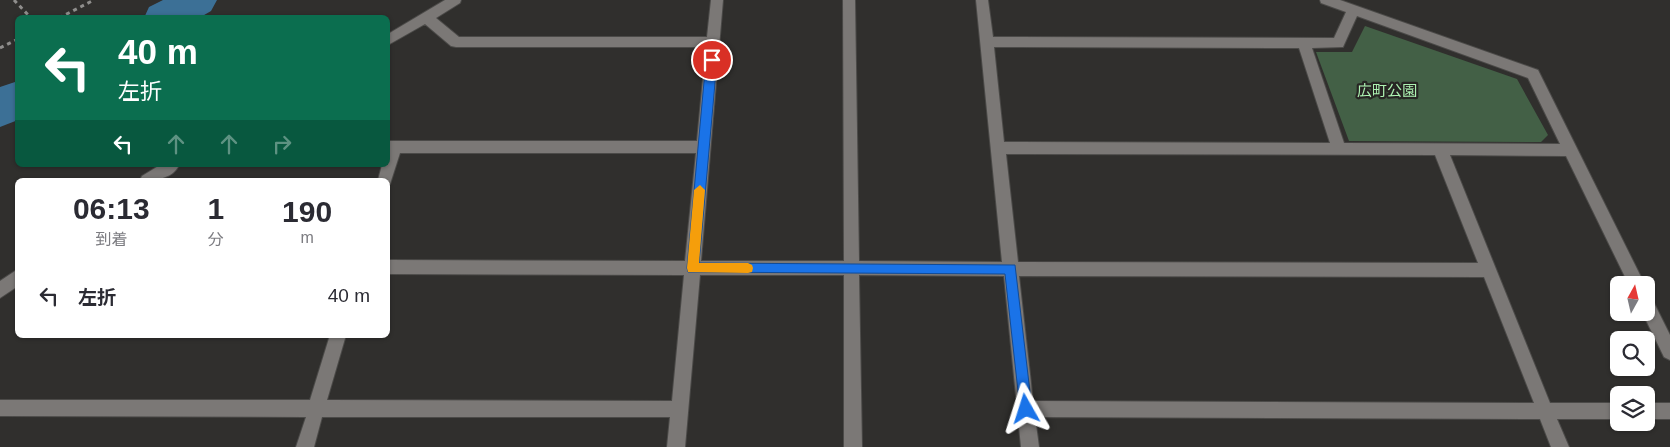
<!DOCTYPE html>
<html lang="ja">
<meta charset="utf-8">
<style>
:root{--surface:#fff;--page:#f7f7f7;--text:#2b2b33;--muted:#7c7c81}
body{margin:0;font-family:Arial,"Noto Sans JP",sans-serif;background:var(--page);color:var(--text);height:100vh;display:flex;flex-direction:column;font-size:19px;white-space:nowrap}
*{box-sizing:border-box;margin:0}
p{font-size:16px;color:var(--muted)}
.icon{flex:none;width:28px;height:28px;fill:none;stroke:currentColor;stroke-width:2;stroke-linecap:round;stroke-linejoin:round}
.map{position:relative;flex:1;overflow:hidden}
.panel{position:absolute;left:15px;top:178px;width:375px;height:160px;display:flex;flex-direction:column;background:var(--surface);border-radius:8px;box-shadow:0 1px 4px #0004}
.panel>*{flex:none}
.guide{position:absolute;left:15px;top:15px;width:375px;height:152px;border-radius:8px;box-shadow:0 1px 4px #0004;background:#0b6e4f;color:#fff;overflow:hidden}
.needle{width:32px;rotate:8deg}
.buttons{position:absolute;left:1610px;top:276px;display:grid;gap:10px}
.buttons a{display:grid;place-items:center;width:45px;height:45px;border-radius:8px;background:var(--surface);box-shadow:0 1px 4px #0004;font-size:25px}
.pin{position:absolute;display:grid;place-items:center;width:42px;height:42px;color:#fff;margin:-21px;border:2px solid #fff;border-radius:50%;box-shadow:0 1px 5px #0007}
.me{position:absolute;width:55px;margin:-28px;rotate:354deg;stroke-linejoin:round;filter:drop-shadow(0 0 4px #0008)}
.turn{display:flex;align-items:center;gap:18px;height:105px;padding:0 20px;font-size:22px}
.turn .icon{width:65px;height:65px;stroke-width:2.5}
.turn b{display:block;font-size:35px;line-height:42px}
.lanes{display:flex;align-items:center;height:48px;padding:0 20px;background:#0003;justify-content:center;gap:25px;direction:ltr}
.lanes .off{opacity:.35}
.eta{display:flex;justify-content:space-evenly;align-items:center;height:85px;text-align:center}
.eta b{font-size:30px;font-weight:700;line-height:35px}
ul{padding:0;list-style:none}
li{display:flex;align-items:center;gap:15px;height:65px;padding:0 20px}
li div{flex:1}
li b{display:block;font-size:19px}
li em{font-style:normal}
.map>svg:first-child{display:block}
.green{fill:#436046}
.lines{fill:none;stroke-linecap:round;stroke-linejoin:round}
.river{fill:#3c7096;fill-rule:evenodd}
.minor-casing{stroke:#4b4a48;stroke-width:2}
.path{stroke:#8f8e8c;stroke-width:3;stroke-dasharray:4 4;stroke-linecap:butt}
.minor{fill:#7b7876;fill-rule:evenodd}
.route{fill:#1a73e8;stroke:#114b97}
.slow{fill:#f59e0b}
.labels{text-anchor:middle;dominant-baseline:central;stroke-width:4.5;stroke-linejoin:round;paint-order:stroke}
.park-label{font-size:15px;fill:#adf3b2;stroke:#272523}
</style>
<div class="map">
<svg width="1670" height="447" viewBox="0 0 1670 447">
<rect width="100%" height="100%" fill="#302f2d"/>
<path class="green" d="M1365 26 1517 79 1548 135 1541 142 1349 141 1316 52H1352Z"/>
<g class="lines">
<path class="river" d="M163 0H217L211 11 199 18H144L149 7Z
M18 81V120L0 127V87Z"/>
<defs>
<path id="minor" d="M445 0H461L460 3 436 18 459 37H707L711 0H723L701 261H844L843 0H855L859 261 1002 262 976 0H988L993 37 1334 38 1346 12 1321 3 1320 0H1340L1538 70 1645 285H1629L1566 156 1450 155 1550 403H1619V419H1557L1569 447H1551L1540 419 1035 417 1039 447H1021L1004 276 859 275 862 447H844V275H700L685 447H667L670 417H322L314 447H296L306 417 0 416V400H310L330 335H346L327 400 672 401 684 275 388 274V260L685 261 696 153H400L390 184 388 185V180H378L382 165H388V141H697L706 47H456L451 46 425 24 388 45V34ZM1357 16 1528 78 1560 144 1344 143 1312 48 1343 47ZM994 47 1299 48 1330 143 1004 142ZM1006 154 1435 155 1478 263 1018 262ZM1019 276 1484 277 1534 403 1033 401Z
M160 165H179C172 180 154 180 140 180L142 176Z
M18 269V286L0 298V281Z
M1646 297 1652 299 1670 335V360L1664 357 1642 312H1646Z
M1646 403H1670V419H1646Z"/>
</defs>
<use href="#minor" class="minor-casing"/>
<path class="path" d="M14 0 31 18
M59 18 94 0
M0 48 18 39"/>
<use href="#minor" class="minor"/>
</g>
<path class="route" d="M712 56 717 60 699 263 1015 265 1032 409 1030 413 1026 415 1021 413 1020 409 1005 274 688 272 687 268 706 60Z"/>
<path class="slow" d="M700 185 705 190 699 263H748L752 265 753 268 752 272 748 273 688 272 687 268 694 190Z"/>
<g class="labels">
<g class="park-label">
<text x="1387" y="90">広町公園</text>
</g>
</g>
</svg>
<div class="buttons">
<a><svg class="needle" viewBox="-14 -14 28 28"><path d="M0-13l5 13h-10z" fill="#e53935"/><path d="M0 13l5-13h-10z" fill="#7c7c81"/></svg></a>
<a><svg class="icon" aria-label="search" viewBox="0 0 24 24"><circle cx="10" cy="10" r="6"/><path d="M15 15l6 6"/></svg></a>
<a><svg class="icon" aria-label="layers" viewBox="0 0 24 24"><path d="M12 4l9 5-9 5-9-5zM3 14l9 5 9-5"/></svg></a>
</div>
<div class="pin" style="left:712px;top:60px;background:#d93025"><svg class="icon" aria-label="arrive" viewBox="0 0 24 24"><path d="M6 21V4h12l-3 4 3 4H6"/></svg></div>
<svg class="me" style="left:1026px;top:409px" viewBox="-20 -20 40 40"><path d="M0-17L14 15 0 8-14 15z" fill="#1a73e8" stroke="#fff" stroke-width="4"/></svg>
<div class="guide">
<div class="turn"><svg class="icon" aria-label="left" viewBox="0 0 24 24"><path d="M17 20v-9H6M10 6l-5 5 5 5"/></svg><div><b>40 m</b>左折</div></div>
<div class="lanes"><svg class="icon" aria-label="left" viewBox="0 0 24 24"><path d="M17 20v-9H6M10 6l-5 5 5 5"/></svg><svg class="icon off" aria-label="ahead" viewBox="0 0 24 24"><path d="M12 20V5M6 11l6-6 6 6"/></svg><svg class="icon off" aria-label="ahead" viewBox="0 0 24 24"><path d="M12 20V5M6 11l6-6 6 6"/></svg><svg class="icon off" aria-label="right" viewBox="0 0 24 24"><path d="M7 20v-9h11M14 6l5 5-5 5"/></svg></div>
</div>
<section class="panel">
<div class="eta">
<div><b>06:13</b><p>到着</p></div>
<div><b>1</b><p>分</p></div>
<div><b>190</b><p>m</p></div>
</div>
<ul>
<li><svg class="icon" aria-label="left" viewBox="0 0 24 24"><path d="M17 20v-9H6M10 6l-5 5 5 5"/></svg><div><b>左折</b></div><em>40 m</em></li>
</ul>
</section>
</div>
